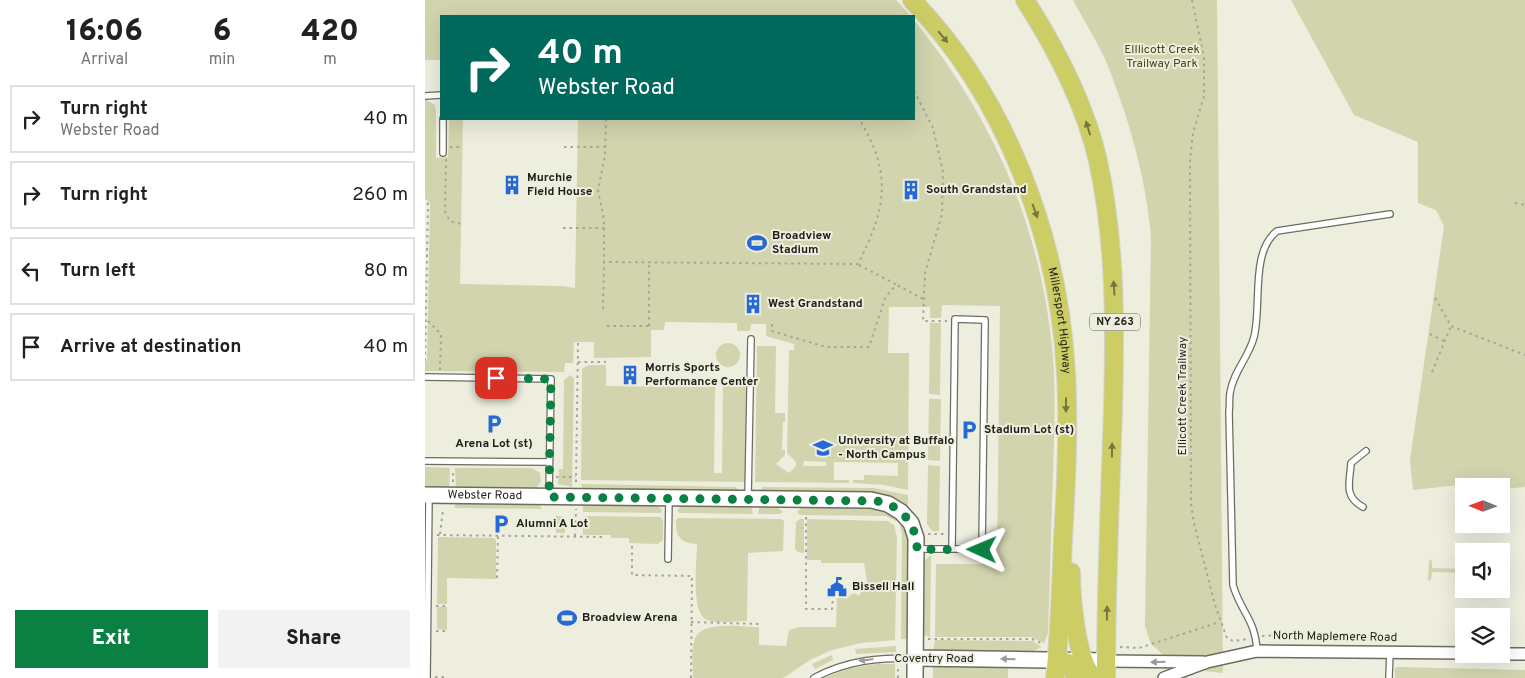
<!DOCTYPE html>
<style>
:root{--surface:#fff;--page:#f2f2f2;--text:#202124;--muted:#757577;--line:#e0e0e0;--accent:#0b8043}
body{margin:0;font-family:Overpass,sans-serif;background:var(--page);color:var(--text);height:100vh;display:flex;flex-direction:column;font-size:19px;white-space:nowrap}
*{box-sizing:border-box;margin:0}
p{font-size:16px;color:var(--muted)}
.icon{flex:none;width:28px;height:28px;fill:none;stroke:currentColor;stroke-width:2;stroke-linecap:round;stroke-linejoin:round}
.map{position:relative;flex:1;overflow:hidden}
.sheet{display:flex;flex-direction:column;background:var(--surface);width:425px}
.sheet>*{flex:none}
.banner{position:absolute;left:15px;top:15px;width:475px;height:105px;border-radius:0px;box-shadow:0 5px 20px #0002;background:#00695c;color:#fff;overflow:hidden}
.needle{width:32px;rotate:271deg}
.fabs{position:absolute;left:1030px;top:478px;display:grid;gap:10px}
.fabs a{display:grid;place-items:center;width:55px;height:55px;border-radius:0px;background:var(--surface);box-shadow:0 5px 20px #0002;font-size:25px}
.pin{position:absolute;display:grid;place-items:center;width:42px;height:42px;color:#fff;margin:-21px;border-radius:10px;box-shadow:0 2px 8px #0006}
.me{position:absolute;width:55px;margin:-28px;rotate:271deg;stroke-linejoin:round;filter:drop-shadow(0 0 4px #0008)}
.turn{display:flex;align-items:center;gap:18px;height:105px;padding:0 15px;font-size:22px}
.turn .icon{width:65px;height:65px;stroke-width:2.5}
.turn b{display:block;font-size:35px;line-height:42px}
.eta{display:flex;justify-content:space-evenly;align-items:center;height:85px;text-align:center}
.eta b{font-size:30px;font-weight:800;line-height:35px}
.action{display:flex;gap:10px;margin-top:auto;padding:10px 15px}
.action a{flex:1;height:58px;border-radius:0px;background:var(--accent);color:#fff;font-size:20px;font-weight:800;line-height:58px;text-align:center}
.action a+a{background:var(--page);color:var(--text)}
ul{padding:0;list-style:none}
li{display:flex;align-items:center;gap:15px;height:68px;margin:0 10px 8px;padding:0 5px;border:2px solid var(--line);border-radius:0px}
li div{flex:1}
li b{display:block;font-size:19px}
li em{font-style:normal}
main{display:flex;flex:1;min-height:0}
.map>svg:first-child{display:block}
.green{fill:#d2d4ae;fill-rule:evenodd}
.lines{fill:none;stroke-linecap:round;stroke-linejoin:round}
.lane-casing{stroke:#6c6d5f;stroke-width:8}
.street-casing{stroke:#6c6d5f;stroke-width:14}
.secondary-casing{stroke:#6c6d5f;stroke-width:18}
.primary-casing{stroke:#d2d2d1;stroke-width:20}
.path{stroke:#a5a599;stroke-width:2;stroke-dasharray:2.5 4;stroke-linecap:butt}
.lane{stroke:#fff;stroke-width:5.5}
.street{stroke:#fff;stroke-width:11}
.secondary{stroke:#fff;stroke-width:15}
.primary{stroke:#cdcd66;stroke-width:18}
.oneway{fill:#767640}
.oneway2{fill:#9a9a98}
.route{stroke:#0b8043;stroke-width:9;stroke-dasharray:0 16.2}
.labels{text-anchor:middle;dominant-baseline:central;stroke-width:4;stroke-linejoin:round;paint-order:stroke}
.shield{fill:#edeede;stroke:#5d5d54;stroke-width:1}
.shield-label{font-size:11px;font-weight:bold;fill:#1f1f19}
.park-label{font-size:12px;fill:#454618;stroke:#edeede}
.poi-label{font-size:12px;font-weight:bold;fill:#1f1f19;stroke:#edeede;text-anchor:start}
.street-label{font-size:12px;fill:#1f1f19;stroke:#edeede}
</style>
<main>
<section class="sheet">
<div class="eta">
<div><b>16:06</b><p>Arrival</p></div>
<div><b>6</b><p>min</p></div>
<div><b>420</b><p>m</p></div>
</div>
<ul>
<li><svg class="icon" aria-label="right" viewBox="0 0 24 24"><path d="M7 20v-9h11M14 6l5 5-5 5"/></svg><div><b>Turn right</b><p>Webster Road</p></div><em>40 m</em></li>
<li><svg class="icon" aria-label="right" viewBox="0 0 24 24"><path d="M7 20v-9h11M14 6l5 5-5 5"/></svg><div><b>Turn right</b></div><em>260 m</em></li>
<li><svg class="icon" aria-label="left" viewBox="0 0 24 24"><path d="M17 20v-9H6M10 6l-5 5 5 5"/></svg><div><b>Turn left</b></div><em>80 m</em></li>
<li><svg class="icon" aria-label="arrive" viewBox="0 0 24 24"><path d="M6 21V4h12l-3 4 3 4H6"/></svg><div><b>Arrive at destination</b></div><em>40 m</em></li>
</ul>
<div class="action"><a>Exit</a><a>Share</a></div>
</section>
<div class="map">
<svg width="1100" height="678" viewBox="0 0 1100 678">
<rect width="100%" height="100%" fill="#edeede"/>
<path class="green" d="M0 0H471L486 16H16V60H0Z
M648 0H792L798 673 753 668 726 644 720 626 726 237C721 178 704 119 682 64 673 42 659 21 648 0Z
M866 0H1100V487L1076 489V486H1071V481L988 490 985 460 1019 226 1011 210 993 203V142L929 115Z
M489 20C569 119 617 229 628 357 631 397 629 437 628 478 626 529 625 581 623 633L619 643 606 637H510L511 564H572L575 306 517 305 516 318H505V307H464L463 353H484L483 490 459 485 428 483V480H439V475L473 476V463L409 462V480H424V483L330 482 332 346H351L350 413H360V422H358L357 450H360V455L351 464 364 473 371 466V462L362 453 364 350H369V344L341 336V324H326L325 331H312V323L240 322 239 330H226V357L169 358V342H149L148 363H140L139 372 0 371V361H2L5 202 0 199V99L10 105 11 111V158L23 157 24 119H38L35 284 137 286 150 288 153 119H489ZM379 461 401 462V466H378Z
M505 323H516L515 395 504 394Z
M291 355a12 12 0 1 1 24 0a12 12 0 1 1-24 0Z
M164 365H181V386L290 387 289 473H297L298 383 304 380 318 382 321 388 320 482 156 480 157 369Z
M145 375 149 378 147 487 133 484 134 469H138L139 380Z
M504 399H516L515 461 503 460Z
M503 465 515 466 514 531H507L502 524Z
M0 467 25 468 24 490 0 489Z
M30 468H107L115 473 116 481 111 489 31 490Z
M156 484 311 487 314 492 158 491Z
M338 487 449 488 483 495V508L469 499 338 493 335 491Z
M32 501 114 503 117 509 29 508Z
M158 503 232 505 237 510 236 513 158 512Z
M258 505H326L328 514 254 513 252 510Z
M335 505 350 506 358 512 355 514H333Z
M378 506 449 507 455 508 472 518 471 521 461 516 375 515 372 512Z
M131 516 140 517V533H131Z
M161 516 235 517 238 520V540L233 544 204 543V538H186V535H158V520Z
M253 518 356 519 359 521 358 551 323 553 322 621C310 621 293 624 282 620 265 613 272 561 272 544 256 543 250 537 251 520Z
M375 519H379V553L373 552 370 549 371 522Z
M382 519 462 521 469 525 472 537 470 640 436 643 407 650 385 660 358 678H268C268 667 266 653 269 642 273 619 317 627 334 627V645L361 646 364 630 374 627H411L412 595H417L419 599 429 593 434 596 442 581 439 563H396V560H382Z
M478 525 484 542 482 639H476L477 534 475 526Z
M13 537 69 538 71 541V579L22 578V604H12Z
M506 555 505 637 499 635 500 560Z
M1004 559 1007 561V568L1039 569V573L1007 572 1006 580 1003 581Z
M12 607H22V630L12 629Z
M510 640 608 641 616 647 605 653 508 651Z
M471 646V652L431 654 430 649Z
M407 655 408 660 390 669 387 664Z
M451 664H470V678H399L421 669Z
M508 665 583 666V678H508Z
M974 667 1100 670V678H970V668Z"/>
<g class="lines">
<defs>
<path id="lane" d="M0 96 16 95
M18 153V119
M0 377 126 379 124 495
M0 461 124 462
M323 497 326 339
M938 507C918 496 925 482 926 463L941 451
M492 549H557L560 320 530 319 527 549
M243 559 244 498
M832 651C830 618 816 613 808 585L804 412C805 406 804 399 805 393 808 372 824 357 829 337 837 305 825 252 852 231L965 214
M2 678 4 495
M389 678C422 660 453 658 490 658
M964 678 965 651"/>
<path id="street" d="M1076 654H1100
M681 661 778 662
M739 678 782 662 832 651 1039 653"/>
<g id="secondary">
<path id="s1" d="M0 495 446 500 463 504 476 512 486 523 491 538 490 678"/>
<path d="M490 658 681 661"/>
</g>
<g id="primary">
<path id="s2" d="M487 0C581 97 634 239 641 373 644 428 641 484 638 539 636 585 635 632 630 678"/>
<path d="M600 0C632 50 660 104 673 161 691 244 690 326 688 410 685 499 681 589 681 678"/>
<path d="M646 572C646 596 651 662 669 678"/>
<path d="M632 660 643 663 652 678"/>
</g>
</defs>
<use href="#lane" class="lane-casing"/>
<use href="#street" class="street-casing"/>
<use href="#secondary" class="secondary-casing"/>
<use href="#primary" class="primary-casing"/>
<path class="path" d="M767 0 779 57V96L768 133 765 160 766 504 769 523 790 605 802 638 808 641 823 639
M489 91 508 128 518 172 517 214 500 273 498 321H522
M181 119 180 156 173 190 179 220V262L433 264C461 209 468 174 434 119
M25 147H37
M139 147H179
M21 159 20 212 25 221 36 224
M1090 203 1100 205
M138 228H180
M434 265 474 286
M1010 298 1026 326 1100 355
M178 309 179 262
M3 321 16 334 15 370
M347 324V331L401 347H444L460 298 467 289 474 286 498 299
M182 326H225
M224 326V262
M1005 334 1019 341
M0 361 3 202
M153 362H181
M1007 372 1026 326
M131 477H151
M28 482V469
M151 482 153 342
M381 517V609H407L408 596
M15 534 18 510
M503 534H519
M12 535 181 537
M150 536 151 509
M207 546V575L267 576 266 678
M72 578 73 535
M11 606H22
M266 622 334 624
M11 631H21
M837 636 875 634 952 636
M503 639H607L618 644
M695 647 714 648 795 622
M10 677H20
M473 678V665"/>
<use href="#lane" class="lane"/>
<use href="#street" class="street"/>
<use href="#secondary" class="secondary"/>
<use href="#primary" class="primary"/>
</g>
<defs><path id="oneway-solid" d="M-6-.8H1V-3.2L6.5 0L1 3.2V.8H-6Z" transform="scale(1.25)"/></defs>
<g class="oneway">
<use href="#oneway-solid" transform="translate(518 37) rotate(50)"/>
<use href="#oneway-solid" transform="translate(663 128) rotate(-107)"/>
<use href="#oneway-solid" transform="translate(610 211) rotate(70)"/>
<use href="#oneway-solid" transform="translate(689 288) rotate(-94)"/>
<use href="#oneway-solid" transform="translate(641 405) rotate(90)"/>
<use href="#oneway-solid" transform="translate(687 450) rotate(-89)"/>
<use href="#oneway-solid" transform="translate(682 613) rotate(-89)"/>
</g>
<g class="oneway2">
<use href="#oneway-solid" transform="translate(583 659) rotate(-179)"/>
<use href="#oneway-solid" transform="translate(441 660) rotate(173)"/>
<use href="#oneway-solid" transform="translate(733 662) rotate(178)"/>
</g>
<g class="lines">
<path class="route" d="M71 378 126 379 124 497 451 501C476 504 492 525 492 549L557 550"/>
</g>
<defs>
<symbol id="building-bare" viewBox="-9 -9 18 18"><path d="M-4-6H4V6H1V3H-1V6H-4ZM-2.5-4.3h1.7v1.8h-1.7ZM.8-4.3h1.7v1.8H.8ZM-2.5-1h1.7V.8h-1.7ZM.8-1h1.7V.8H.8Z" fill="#2668d5" stroke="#edeede" stroke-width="2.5" paint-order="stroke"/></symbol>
<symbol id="stadium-bare" viewBox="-9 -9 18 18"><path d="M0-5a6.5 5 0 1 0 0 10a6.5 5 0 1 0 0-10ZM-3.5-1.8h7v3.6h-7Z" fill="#2668d5" stroke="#edeede" stroke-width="2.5" paint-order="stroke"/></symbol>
<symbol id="parking-bare" viewBox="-9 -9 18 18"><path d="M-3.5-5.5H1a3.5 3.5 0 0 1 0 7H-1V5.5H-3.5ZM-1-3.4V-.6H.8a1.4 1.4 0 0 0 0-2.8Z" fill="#2668d5" stroke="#edeede" stroke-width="2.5" paint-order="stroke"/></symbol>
<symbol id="university-bare" viewBox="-9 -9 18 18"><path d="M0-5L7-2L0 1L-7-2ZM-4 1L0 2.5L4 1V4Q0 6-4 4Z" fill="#2668d5" stroke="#edeede" stroke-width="2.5" paint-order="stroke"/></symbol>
<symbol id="civic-bare" viewBox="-9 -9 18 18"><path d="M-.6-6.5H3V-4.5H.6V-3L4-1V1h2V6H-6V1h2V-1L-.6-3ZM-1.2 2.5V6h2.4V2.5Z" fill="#2668d5" stroke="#edeede" stroke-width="2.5" paint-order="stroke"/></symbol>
</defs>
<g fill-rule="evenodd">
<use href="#building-bare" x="73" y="171" width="28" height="28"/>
<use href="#building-bare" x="472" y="176" width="28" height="28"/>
<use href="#stadium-bare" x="318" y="229" width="28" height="28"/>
<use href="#building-bare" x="314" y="290" width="28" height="28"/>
<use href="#building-bare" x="191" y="361" width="28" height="28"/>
<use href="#parking-bare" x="55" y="410" width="28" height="28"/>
<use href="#parking-bare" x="530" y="416" width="28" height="28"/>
<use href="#university-bare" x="384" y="434" width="28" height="28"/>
<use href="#parking-bare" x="62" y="510" width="28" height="28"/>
<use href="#civic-bare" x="398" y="573" width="28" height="28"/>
<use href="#stadium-bare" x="128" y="604" width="28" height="28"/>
</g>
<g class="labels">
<rect class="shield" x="665" y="313.5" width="50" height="17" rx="4"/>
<g class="shield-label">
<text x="690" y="322">NY 263</text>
</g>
<g class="park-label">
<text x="737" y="50">Elllicott Creek<tspan x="737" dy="14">Trailway Park</tspan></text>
</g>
<g class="poi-label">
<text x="102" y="178">Murchie<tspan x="102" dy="14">Field House</tspan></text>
<text x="501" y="190">South Grandstand</text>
<text x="347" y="236">Broadview<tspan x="347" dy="14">Stadium</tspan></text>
<text x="343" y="304">West Grandstand</text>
<text x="220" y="368">Morris Sports<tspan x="220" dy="14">Performance Center</tspan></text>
<text x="559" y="430">Stadium Lot (st)</text>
<text x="413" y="441">University at Buffalo<tspan x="413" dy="14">- North Campus</tspan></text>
<text x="69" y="444" text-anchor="middle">Arena Lot (st)</text>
<text x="91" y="524">Alumni A Lot</text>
<text x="427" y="587">Bissell Hall</text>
<text x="157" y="618">Broadview Arena</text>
</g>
<g class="street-label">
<text stroke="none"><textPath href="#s2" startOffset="359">Millersport Highway</textPath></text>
<text transform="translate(758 396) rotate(-90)">Ellicott Creek Trailway</text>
<text stroke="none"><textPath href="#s1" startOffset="60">Webster Road</textPath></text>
<text transform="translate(910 637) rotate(1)">North Maplemere Road</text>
<text x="509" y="659">Coventry Road</text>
</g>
</g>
</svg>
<div class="fabs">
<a><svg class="needle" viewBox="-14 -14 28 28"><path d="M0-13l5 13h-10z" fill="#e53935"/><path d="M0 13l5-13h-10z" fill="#757577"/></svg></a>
<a><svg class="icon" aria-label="sound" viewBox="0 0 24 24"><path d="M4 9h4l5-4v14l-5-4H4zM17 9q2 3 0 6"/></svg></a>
<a><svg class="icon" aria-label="layers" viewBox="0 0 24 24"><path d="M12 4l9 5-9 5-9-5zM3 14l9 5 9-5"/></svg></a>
</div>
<div class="pin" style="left:71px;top:378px;background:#d93025"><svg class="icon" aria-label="arrive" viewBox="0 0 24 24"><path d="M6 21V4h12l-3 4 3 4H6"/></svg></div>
<svg class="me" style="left:557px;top:550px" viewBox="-20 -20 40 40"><path d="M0-17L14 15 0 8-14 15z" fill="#0b8043" stroke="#fff" stroke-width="4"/></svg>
<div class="banner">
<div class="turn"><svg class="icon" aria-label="right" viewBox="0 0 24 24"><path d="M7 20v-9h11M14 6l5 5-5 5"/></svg><div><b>40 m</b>Webster Road</div></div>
</div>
</div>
</main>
